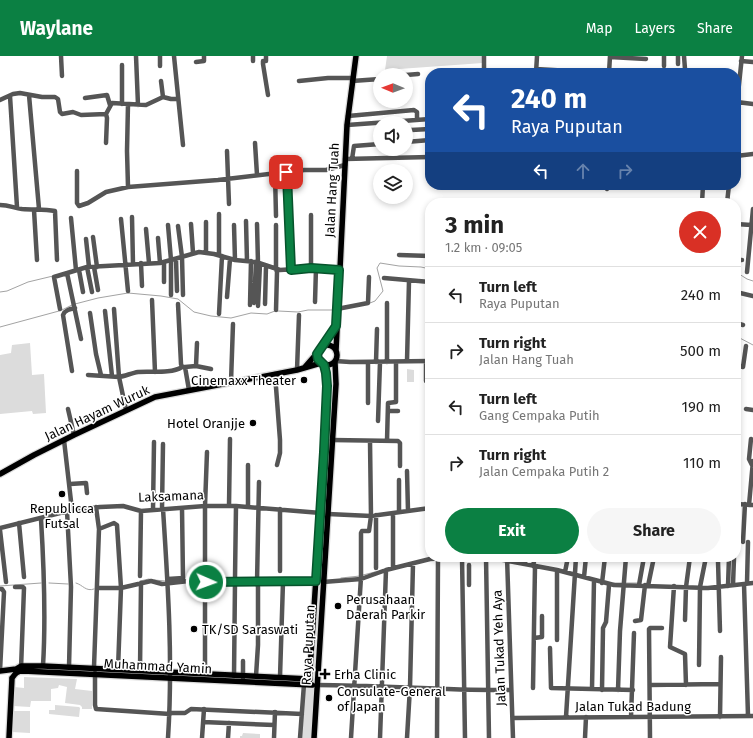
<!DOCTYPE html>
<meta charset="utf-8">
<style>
:root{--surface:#fff;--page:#f6f6f6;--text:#222;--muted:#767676;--line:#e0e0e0;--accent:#0b8043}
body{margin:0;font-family:"Fira Sans",sans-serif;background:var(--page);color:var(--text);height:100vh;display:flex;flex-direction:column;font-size:15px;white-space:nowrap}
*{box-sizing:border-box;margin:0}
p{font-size:13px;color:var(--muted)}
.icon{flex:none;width:22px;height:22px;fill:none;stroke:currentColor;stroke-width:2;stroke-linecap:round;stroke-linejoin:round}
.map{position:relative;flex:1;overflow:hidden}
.drawer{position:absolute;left:425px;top:142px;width:316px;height:364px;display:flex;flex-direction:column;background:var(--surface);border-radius:16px;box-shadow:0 2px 6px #0003}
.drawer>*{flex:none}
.banner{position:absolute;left:425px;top:12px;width:316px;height:122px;border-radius:16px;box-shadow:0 2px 6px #0003;background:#1a4fa0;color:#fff;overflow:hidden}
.needle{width:26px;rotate:271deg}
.fabs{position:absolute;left:373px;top:12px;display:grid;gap:8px}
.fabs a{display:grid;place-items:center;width:40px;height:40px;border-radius:50%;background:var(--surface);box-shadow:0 2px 6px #0003;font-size:20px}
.pin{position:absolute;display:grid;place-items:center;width:34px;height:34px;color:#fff;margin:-17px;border-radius:8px;box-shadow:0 2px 6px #0006}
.me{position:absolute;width:44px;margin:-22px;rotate:92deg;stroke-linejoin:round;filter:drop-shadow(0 0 3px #0008)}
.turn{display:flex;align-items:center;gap:14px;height:84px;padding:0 20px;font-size:18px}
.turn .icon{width:52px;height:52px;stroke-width:2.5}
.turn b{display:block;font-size:28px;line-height:34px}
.lanes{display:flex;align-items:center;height:38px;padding:0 20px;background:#0003;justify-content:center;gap:20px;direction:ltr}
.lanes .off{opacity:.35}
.round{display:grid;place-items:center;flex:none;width:42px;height:42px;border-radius:21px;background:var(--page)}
.summary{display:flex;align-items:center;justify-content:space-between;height:68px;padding:0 20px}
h1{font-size:24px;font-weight:700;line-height:30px}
.action{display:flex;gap:8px;margin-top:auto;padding:8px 20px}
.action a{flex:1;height:46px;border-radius:24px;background:var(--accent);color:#fff;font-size:16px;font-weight:700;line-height:46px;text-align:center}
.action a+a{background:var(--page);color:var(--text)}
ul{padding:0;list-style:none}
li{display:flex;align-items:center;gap:12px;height:56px;padding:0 20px;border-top:1px solid var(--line)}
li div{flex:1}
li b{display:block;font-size:15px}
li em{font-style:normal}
header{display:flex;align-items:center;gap:24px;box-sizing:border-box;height:56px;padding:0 20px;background:var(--accent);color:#fff}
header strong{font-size:19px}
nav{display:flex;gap:22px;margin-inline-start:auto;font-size:14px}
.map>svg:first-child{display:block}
.green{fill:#dcdcdc}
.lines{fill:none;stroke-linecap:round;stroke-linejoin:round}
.stream{stroke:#a3a3a3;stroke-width:1}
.major-casing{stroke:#dbdbdb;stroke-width:8}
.minor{stroke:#555;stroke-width:4.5}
.major{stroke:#000;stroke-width:5.5}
.route-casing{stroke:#07532c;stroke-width:10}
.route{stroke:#0b8043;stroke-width:7}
.poi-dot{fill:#000;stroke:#fff;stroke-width:1.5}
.labels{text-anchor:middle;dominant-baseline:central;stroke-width:3;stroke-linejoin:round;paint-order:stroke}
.street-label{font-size:13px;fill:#000;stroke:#fff}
.poi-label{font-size:13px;fill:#000;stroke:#fff;text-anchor:start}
</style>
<header>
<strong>Waylane</strong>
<nav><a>Map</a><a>Layers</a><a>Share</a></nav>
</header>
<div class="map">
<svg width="753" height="682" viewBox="0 0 753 682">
<rect width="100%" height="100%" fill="#fff"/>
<path class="green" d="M387 0H483V7L385 14Z
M30 287 32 319 44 318 46 357 33 358 32 355 0 358V299L11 297 12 289Z
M407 313 414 314V326H407Z
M24 621 77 623 75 633 92 635V653H82V651L80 649 65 647 67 631 59 629 58 632 51 633V645H31L30 651 13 650 14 631 24 632Z
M304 629 316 630 313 682H301Z
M55 649 79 651 80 652 79 661 49 658V654H55Z
M13 655H30V677L12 676Z
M243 677 260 678V682H240V680H242Z"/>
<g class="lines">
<path class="stream" d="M736 216 747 223 753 225
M0 236 7 235 28 226 53 220
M370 247 375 245 383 235 377 212 380 207 399 210 421 211 430 213
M75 248 98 242 128 237 161 240 178 243 194 256 211 260 231 262 251 257 267 258 275 255
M62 254 72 249
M278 255 298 256 308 254H332
M0 271 59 255
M736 280 753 289
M363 519 375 516
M341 522 360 520
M154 524 165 525
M140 525 149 523
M49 527 68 528
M76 527C83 529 86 536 94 533
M614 527H622
M626 527H637
M0 530 41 527"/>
<defs>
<path id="major" d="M317 299a10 10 0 1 1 20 0a10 10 0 1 1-20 0Z
M323 290 336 270
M336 295 347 69 356 0
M304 312 318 296
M0 418 34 399 74 379 155 341 297 314 321 307
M16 613 21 610H43L310 623
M0 615 16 613 19 615
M12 622C15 618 17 615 23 615L312 629
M309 629 326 368C326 349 329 328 324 309
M9 682 12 622
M314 682 336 328 335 306"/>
</defs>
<use href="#major" class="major-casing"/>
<path class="minor" d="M61 0 62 20
M136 0 138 49
M160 0V10
M174 0 183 89
M253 0V5
M266 0V5H263V8L268 39
M684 0 685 13 687 17
M610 1 646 3
M741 5 753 6
M196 6 204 5V0
M678 8V0
M664 10V0
M536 13 587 16
M484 17V0
M536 17 537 0
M609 17 610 0
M406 19 418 18
M299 25 328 22H353
M352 25 380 23
M29 39 39 153
M10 40 17 151
M163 41 171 43H178
M85 42 107 39 110 49
M0 44 13 38 20 37 42 41H55L58 43 60 56 62 58 73 56 81 59 106 58
M737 46 753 48
M122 48V9
M128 48 127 95 128 131
M736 57 742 0
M348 60 414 54 417 56V64
M347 69 430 63
M409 85V77L411 74 430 73
M406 86 430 84
M106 87 107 62 106 58 112 47 146 49 163 41 161 25
M255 87 257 119
M227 95 229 148
M736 100 753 98
M345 103 430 101
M352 103 354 90 380 88
M77 115V147L79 150 88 147 106 136 128 131 218 124 286 116 287 119 291 214
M275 117 276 160
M286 117 304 114H326L345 109
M607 133 609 129
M702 147 703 129
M727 147 729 129
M0 149C9 149 14 152 22 153 34 154 44 153 55 155L57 204
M34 154 37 204
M219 158V199
M311 159V212
M132 161 133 208
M71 162 76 214
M121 163 128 235
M246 165 247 205
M206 166V196
M191 168 193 197
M257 168 258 207
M736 168 751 169
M168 169 171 204V239
M234 169 235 204
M178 170 182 201 183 239
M146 173 149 207
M93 181 97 211
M158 182 160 207
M86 183 89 211
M399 199 430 200
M176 203 177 235
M736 204H742
M164 206V226
M141 207 142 230
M87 211 92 236
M94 211 98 234
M79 214 83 236
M747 216 753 153
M67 217 81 283
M384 222 430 226
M736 236 753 240
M227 241 230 203
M152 244 155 316
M315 246 316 212
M254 247 256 206
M178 248 181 308 182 311H185L189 334
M265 248 266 210
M250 249 251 205
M258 250 260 208
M60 253 54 221 87 211 160 207 199 196 214 198 235 204 256 206 280 214 311 212 339 215
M337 253 368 247 369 221
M276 254 277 216 276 213V169
M105 255 112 320
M90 257 96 298 101 319
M219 258 222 200
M736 267 743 269
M335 305 350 306 430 305
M407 305 409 225
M426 305V325
M376 306 377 273
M387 306V247
M736 309 743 311 746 290
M196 310 197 287
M185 311 196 310 211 313
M297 314 299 259
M72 315 63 259C65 254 70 253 75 252
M275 318 280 384V397L277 409
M88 319 119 321 114 253
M231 326 233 268
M368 347V306
M68 353 74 379
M746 353 753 354
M126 354 119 321C125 320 132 317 138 316 151 315 171 318 182 311
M388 355H398
M378 365 380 306
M751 383 749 403 752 409
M64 384 72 454
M332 384 398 385 400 387V410
M387 385 388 347 396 346V306
M407 415 408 455
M399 424V456
M70 428 86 427 87 437
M736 448 753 449
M749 449 753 405
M229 450 230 383
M248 450V409
M162 453 163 388
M163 453C168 530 173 605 168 682
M153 454 154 386
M67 455 71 531 69 611
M736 455 737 448
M393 457V511
M328 458 371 460 430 452
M41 463C44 512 46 561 43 610
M19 467 24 521
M0 472 72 454 100 451 123 450 141 455 205 450H236L321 457
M99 473 114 467 117 469 121 532 118 613
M0 474 6 526
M743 486 745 448
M462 501 465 682
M486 501 489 682
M487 501 557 514 614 529 708 532 753 527
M507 501 513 682
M718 505 720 575
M525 508 526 501
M469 509V529
M533 510 535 501
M376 512V459
M280 515V453
M565 516 568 501
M140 520 141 455
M584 521 586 501
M235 522 236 450
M168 523 183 522 182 452
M323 526 361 523 386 514 430 503 464 501
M602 527 605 501
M747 527 748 486
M744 528 748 660
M639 529 644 501
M733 529 734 502
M648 530 654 501
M674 530 670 591 685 598 686 629
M728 530 729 501
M15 531H23L24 532 21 613
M97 532H121L151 525 162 528 189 525 235 526 316 525
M0 533H2L4 536 0 615
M685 564 686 531 690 501
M635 565 641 564 645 529
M534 582 542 581V560
M557 584V514
M550 592 551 632 633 634
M243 605V622
M699 609 700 531 706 501
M94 611 99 473 96 451
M140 614 141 527
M95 617V649L96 653 170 658
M205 618V450L207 396
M234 620 235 526
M256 620 258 589V531L257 527 259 426
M280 621 283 526
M317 629C382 629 447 635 511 634
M650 629 720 628
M533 632 535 510
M592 633 594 524
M602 634 603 572 606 566 609 529
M618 634 620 575 626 501
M170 657H185L191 653 302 658
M566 661 576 501
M631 661 634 577
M720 661 721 601
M513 662 753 660
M203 666 274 669
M202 682 204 653
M228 682 229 667
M274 682 275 656
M300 682 304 628
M351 682 361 521V477L362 475H369L371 460 370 385
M380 682 386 514
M407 682 410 631 413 508
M437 682 438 502
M585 682 586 661
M650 682 649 573 650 572H662"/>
<use href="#major" class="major"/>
</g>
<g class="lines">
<defs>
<path id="route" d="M206 526 316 525 324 396 327 330 326 317 324 309 318 303 317 298 336 270 339 214 311 212 291 214 287 119 286 116"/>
</defs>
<use href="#route" class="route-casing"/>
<use href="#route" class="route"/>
</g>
<g class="poi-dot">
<circle cx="304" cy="324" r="4"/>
<circle cx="253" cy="367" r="4"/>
<circle cx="62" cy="438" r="4"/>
<circle cx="338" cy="550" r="4"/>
<circle cx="194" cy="573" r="4"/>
<path d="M323 612h4v4h4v4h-4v4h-4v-4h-4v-4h4z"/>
<circle cx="329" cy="642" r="4"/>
</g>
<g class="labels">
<g class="street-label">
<text transform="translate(332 134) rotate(-87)">Jalan Hang Tuah</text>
<text transform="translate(97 357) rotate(-25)">Jalan Hayam Wuruk</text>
<text transform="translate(171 440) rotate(-2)">Laksamana</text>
<text transform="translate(308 589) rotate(-87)">Raya Puputan</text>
<text transform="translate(499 592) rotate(-92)">Jalan Tukad Yeh Aya</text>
<text transform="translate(158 610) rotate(3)">Muhammad Yamin</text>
<text x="633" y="650">Jalan Tukad Badung</text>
</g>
<g class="poi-label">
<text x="296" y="324" text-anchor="end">Cinemaxx Theater</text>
<text x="245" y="367" text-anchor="end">Hotel Oranjje</text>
<text x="62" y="452" text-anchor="middle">Republicca<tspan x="62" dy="15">Futsal</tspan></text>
<text x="346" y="543">Perusahaan<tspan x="346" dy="15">Daerah Parkir</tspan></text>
<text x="202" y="573">TK/SD Saraswati</text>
<text x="334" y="618">Erha Clinic</text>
<text x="337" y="635">Consulate-General<tspan x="337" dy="15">of Japan</tspan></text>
</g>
</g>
</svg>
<div class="fabs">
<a><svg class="needle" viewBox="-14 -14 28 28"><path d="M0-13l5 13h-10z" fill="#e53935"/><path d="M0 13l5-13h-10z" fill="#767676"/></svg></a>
<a><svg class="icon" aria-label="sound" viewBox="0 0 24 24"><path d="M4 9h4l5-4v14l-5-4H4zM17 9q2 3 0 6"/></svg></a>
<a><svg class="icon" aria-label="layers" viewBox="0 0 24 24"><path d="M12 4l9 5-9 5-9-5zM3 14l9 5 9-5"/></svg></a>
</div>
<div class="pin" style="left:286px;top:116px;background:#d93025"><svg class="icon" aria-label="arrive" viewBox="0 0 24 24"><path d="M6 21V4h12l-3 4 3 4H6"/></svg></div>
<svg class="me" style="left:206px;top:526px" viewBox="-20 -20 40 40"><circle r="17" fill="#0b8043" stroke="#fff" stroke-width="3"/><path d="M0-11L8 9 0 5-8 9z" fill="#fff"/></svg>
<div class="banner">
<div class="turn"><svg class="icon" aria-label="left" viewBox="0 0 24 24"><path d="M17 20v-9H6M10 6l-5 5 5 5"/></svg><div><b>240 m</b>Raya Puputan</div></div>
<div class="lanes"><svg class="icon" aria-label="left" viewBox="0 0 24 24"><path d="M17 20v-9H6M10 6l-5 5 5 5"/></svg><svg class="icon off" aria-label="ahead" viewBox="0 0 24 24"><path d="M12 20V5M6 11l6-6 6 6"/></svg><svg class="icon off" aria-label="right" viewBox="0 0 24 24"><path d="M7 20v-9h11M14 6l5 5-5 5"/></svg></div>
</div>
<section class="drawer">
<div class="summary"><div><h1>3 min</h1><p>1.2 km · 09:05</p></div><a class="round" style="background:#d93025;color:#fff"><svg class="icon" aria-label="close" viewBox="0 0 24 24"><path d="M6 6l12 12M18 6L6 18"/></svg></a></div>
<ul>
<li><svg class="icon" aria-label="left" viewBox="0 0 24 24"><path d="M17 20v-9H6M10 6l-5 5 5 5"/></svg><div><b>Turn left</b><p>Raya Puputan</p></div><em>240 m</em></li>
<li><svg class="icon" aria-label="right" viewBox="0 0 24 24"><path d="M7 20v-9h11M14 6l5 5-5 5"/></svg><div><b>Turn right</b><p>Jalan Hang Tuah</p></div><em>500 m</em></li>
<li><svg class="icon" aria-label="left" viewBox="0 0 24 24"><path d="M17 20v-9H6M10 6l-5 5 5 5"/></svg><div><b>Turn left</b><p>Gang Cempaka Putih</p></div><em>190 m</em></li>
<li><svg class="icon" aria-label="right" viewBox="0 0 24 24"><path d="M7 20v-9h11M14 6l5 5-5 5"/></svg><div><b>Turn right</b><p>Jalan Cempaka Putih 2</p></div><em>110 m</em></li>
</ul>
<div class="action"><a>Exit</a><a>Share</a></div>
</section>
</div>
